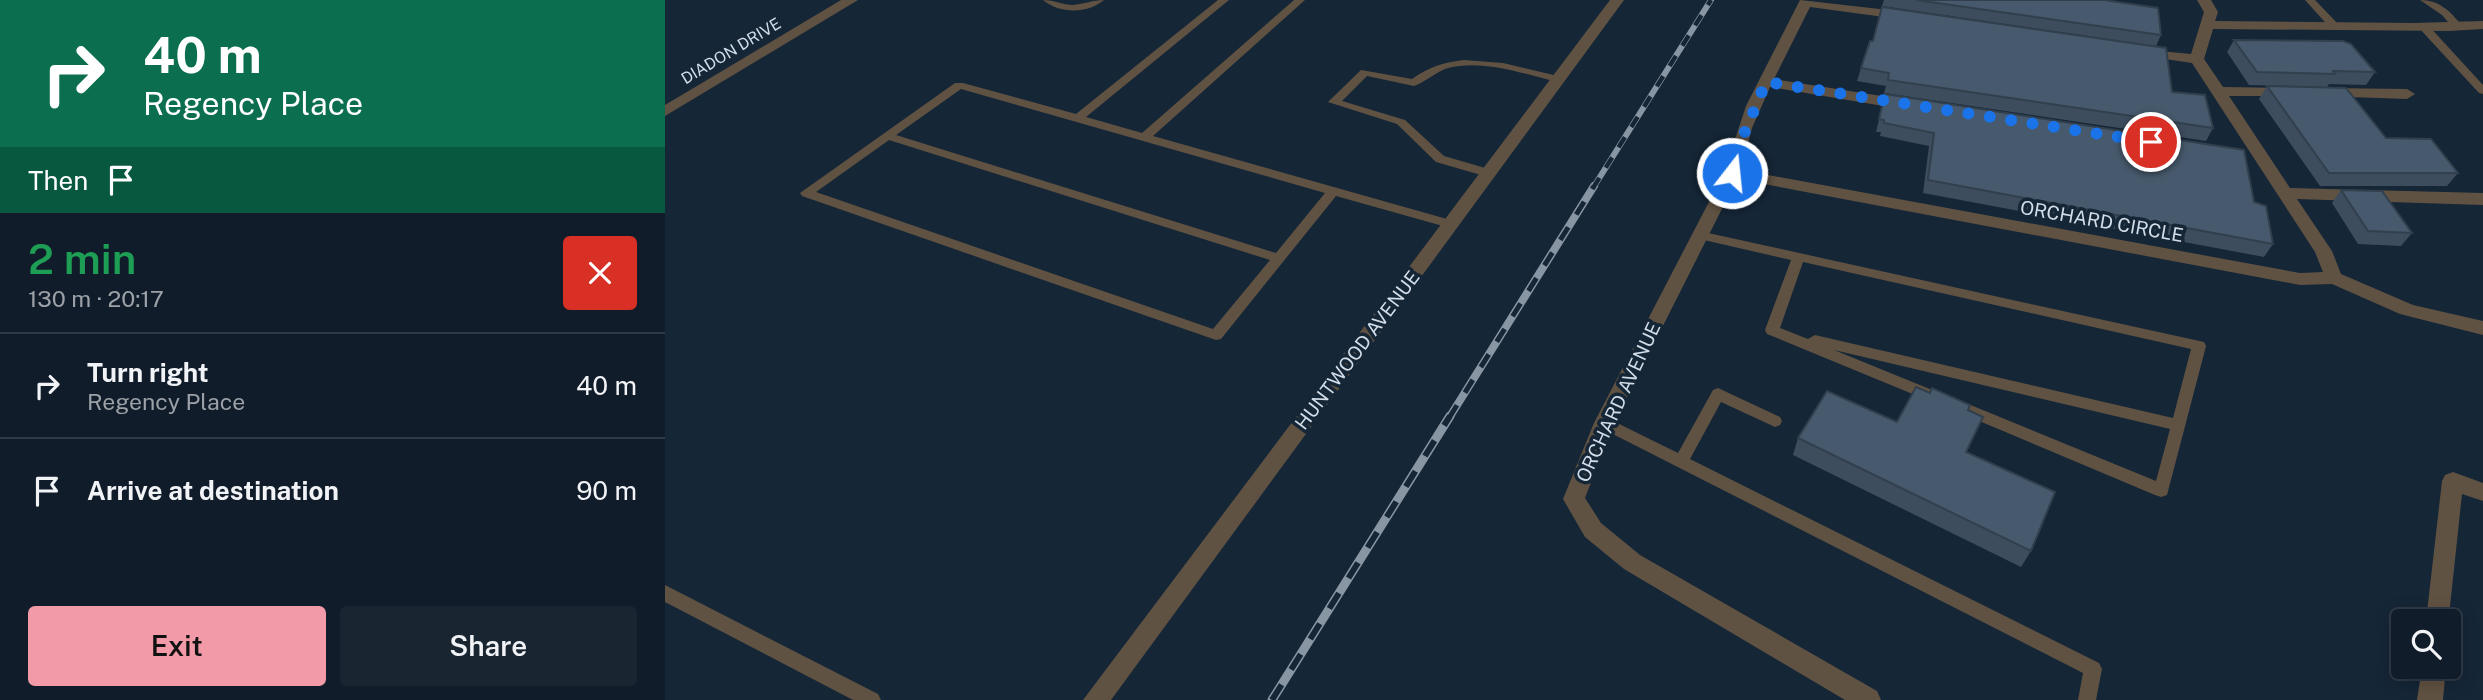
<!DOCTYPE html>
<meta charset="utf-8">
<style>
:root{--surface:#101c29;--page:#192531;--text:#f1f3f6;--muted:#9ca1a8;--line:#303a46;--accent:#f39aa9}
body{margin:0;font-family:"Public Sans",sans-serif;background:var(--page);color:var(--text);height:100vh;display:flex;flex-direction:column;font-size:26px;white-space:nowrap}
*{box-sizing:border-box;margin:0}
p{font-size:23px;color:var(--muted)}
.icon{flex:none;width:38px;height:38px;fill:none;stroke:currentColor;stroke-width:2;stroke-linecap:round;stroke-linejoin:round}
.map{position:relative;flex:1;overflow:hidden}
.sheet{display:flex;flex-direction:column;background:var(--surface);width:665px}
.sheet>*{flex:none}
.guide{background:#0b6e4f;color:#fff;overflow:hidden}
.fabs{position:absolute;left:1726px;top:609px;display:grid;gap:14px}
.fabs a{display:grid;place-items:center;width:70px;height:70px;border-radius:7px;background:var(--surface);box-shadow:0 4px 18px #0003,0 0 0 2px var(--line);font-size:35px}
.pin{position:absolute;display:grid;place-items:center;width:60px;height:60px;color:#fff;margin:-30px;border:4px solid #fff;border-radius:50%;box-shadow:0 2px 7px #0007}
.me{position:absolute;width:77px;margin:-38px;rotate:16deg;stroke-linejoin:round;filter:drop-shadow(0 0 5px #0008)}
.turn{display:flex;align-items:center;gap:24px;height:147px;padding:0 28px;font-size:32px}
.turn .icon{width:91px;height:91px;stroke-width:2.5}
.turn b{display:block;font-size:49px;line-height:60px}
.then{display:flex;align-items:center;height:66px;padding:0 28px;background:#0003;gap:14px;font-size:26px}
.round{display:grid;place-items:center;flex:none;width:74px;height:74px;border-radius:7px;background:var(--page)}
.headline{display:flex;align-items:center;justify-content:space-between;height:119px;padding:0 28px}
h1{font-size:42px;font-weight:600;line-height:52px;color:#1e9e55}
.cta{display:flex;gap:14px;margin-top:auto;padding:14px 28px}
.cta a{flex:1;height:80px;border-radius:7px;background:var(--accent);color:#111;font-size:28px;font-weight:600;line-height:80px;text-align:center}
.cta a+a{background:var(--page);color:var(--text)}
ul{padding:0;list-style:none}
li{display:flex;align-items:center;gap:21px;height:105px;padding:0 28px;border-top:2px solid var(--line)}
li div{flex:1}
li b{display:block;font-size:26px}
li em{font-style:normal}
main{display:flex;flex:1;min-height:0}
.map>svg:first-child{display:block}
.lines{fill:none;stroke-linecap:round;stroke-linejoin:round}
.service{fill:#605242;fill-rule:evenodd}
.minor{fill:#605242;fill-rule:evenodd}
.rail-far2-casing{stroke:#8895a3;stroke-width:6}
.rail-far1-casing{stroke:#8895a3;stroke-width:8}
.rail-casing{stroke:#8895a3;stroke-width:9}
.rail-far2{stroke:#152637;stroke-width:4.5;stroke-dasharray:12;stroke-linecap:butt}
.rail-far1{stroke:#152637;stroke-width:5;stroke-dasharray:15;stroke-linecap:butt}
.rail{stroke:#152637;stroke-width:6;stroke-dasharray:18;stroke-linecap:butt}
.wall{fill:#3d4d5e}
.building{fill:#475a6d;stroke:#323f4c;stroke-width:2}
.route{stroke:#1a73e8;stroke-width:12;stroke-dasharray:0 21.6}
.labels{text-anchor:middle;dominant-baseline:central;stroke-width:7;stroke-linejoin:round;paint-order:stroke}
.far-street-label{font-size:16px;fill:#d2dde8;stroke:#152637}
.street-label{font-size:19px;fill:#d2dde8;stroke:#152637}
</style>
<main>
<section class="sheet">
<div class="guide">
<div class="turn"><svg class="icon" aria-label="right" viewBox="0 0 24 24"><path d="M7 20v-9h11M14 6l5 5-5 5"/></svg><div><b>40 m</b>Regency Place</div></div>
<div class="then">Then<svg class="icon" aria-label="arrive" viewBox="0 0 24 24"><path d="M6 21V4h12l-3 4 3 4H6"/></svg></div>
</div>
<div class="headline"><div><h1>2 min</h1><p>130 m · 20:17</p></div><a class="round" style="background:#d93025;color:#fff"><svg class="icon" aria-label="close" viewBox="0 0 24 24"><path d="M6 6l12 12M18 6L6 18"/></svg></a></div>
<ul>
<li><svg class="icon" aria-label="right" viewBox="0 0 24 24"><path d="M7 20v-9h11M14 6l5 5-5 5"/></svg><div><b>Turn right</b><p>Regency Place</p></div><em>40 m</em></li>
<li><svg class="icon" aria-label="arrive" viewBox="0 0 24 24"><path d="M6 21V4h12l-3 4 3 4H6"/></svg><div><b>Arrive at destination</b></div><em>90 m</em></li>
</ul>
<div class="cta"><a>Exit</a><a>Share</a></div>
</section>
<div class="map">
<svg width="1818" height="700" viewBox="0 0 1818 700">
<rect width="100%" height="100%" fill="#152637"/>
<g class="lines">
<path class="service" d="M378 0C389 0 398 5 408 5 419 4 428 0 439 0 422 14 395 14 378 0Z
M553 0H564L421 117 477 133 629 0H640L488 136 789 221 791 224 789 227 785 228 671 196 556 339 551 340 137 196 135 193 290 83H298L411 114ZM296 89 660 193 611 253 231 135ZM224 140 605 260 548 329 151 192Z
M1640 0H1650L1675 26V30H1667Z
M1755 0C1775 0 1786 12 1798 27L1789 29 1777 15Z
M1758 23 1762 24 1818 85V94L1814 93 1754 28V24Z
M799 60 838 63 897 77 898 79 893 82C859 74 818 59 783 68 770 72 761 82 749 86L702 76 677 101 740 120 779 156 827 170V176L823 177 771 162 732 124 663 102 696 70 747 79C764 67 779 62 799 60Z
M1034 231 1539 342 1541 346 1502 495 1496 497 1490 495 1281 407 1279 403 1281 399H1291L1491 481 1505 429 1169 350 1272 392 1274 396 1272 400 1267 402 1102 334 1100 330 1126 260 1030 238 1028 235 1030 232ZM1138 262 1526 349 1508 418 1150 335 1143 339 1115 328Z
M1053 388 1115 417 1117 421 1115 425 1110 427 1056 402 1025 459 1434 663 1437 669 1431 700H1413L1418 673 934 427 932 423 934 419H944L1013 453 1048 390Z
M0 585 213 694 216 700H188L0 602Z"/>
<path class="minor" d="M176 0H193L0 116V105Z
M945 0H959L446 700H418Z
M1135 0 1241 12 1248 16 1241 20 1145 7 1109 79 1242 100 1250 105 1242 110 1105 87 1087 128 1076 170 1635 273 1658 272 1650 252 1527 63 1473 55V49L1526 54 1539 12 1532 0H1546L1553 12 1550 21 1749 23 1818 21V29L1784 31 1548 29 1539 59 1558 87 1623 88 1630 92 1623 96H1564L1625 188 1818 193V205L1632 199 1667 251 1676 274 1748 305 1818 321V335L1735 314 1667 284 1635 285 1072 179 949 423 920 498 936 523 975 555 1212 691 1216 700H1180L959 569 920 537 898 499 929 423 1059 173 1081 106Z
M1660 88 1742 89 1750 94 1742 99 1655 96 1652 93Z
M1788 472 1818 483V501L1797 494 1783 625V621H1761L1777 481 1780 475Z
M1757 667H1781L1778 700H1752Z"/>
<defs>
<path id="rail-far2" d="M928 188 1046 0"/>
<path id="rail-far1" d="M784 418 929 186"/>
<path id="rail" d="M607 700 785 416"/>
</defs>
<use href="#rail-far2" class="rail-far2-casing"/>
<use href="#rail-far1" class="rail-far1-casing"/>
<use href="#rail" class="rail-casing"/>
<use href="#rail-far2" class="rail-far2"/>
<use href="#rail-far1" class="rail-far1"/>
<use href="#rail" class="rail"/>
</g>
<path class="wall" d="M1219 0H1439L1496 35 1491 46 1217 6Z
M1569 40 1710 72 1701 85 1664 84 1662 87 1584 85 1562 52Z
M1208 41 1507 92 1548 128 1541 141 1219 93 1221 86 1192 81 1196 68Z
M1602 86 1721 138 1793 173 1782 186H1655L1594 99Z
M1220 94 1589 202 1608 244 1599 257 1258 193 1264 146 1215 136 1216 132H1211Z
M1676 190 1747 233 1736 246 1693 244 1667 203Z
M1232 422 1301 452 1366 551 1356 567 1128 455 1133 438Z"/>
<path class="building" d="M1251 0H1439L1493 8 1496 35Z
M1217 7 1501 48 1507 92 1540 95 1548 128 1223 80 1224 73 1196 68 1205 41H1208Z
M1569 40 1678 41 1686 44 1710 72 1668 71 1670 74 1592 72Z
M1602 86 1681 88 1721 138 1766 139 1793 173H1664Z
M1220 94 1579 150 1589 202 1601 206 1608 244 1263 180 1269 133 1219 123V120L1214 119Z
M1676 190 1717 191 1747 233 1703 231Z
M1251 387 1265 393 1267 388 1305 405 1303 410 1318 417 1301 452 1390 492 1366 551 1133 438 1162 391 1232 422Z"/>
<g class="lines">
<path class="route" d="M1067 173 1070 155 1101 82 1486 142"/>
</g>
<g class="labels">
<g class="far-street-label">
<text transform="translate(66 51) rotate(-31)">DIADON DRIVE</text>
</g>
<g class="street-label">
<text transform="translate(1437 221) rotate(10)">ORCHARD CIRCLE</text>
<text transform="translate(692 350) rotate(-53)">HUNTWOOD AVENUE</text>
<text transform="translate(953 402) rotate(-65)">ORCHARD AVENUE</text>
</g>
</g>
</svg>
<div class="fabs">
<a><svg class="icon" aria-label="search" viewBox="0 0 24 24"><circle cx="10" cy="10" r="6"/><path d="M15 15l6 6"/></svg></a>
</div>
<div class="pin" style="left:1486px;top:142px;background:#d93025"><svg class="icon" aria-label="arrive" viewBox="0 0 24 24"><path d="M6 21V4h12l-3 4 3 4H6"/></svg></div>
<svg class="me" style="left:1067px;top:173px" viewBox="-20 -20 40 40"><circle r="17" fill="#1a73e8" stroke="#fff" stroke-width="3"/><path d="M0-11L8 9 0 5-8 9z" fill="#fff"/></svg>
</div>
</main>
